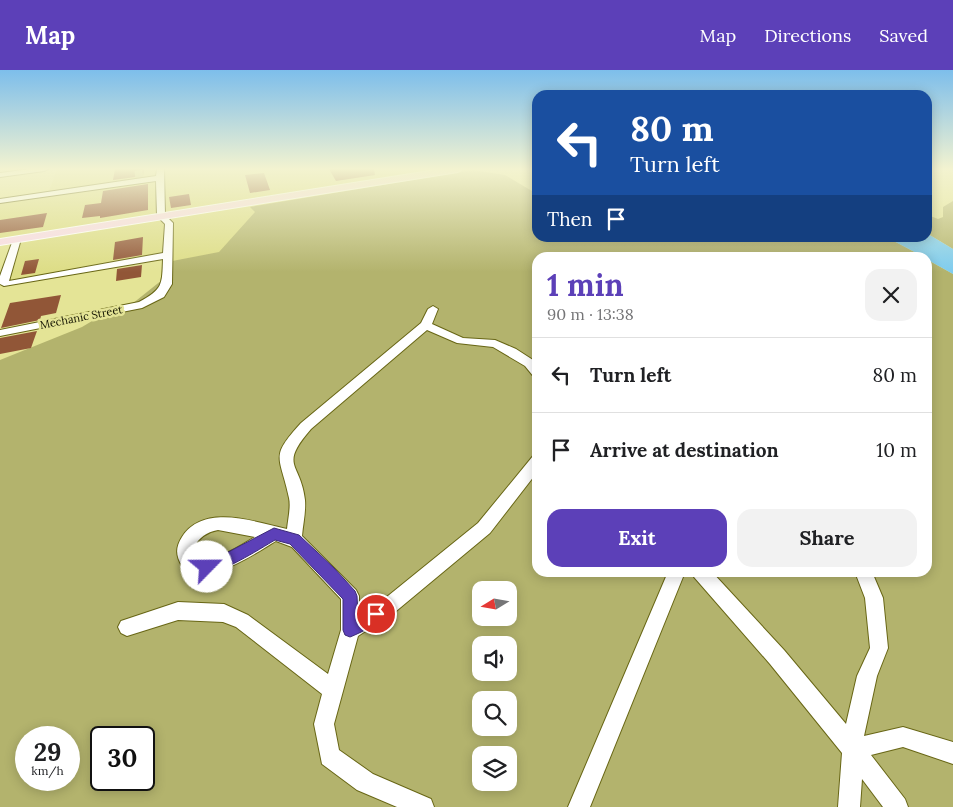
<!DOCTYPE html>
<meta charset="utf-8">
<style>
:root{--surface:#fff;--page:#f2f2f2;--text:#202124;--muted:#757577;--line:#e0e0e0;--accent:#5c40b8}
body{margin:0;font-family:Lora,serif;background:var(--page);color:var(--text);height:100vh;display:flex;flex-direction:column;font-size:19px;white-space:nowrap}
*{box-sizing:border-box;margin:0}
p{font-size:16px;color:var(--muted)}
.icon{flex:none;width:28px;height:28px;fill:none;stroke:currentColor;stroke-width:2;stroke-linecap:round;stroke-linejoin:round}
.map{position:relative;flex:1;overflow:hidden}
.drawer{position:absolute;left:532px;top:182px;width:400px;height:325px;display:flex;flex-direction:column;background:var(--surface);border-radius:15px;box-shadow:0 2px 12px #0003}
.drawer>*{flex:none}
.banner{position:absolute;left:532px;top:20px;width:400px;height:152px;border-radius:15px;box-shadow:0 2px 12px #0003;background:#1a4fa0;color:#fff;overflow:hidden}
.needle{width:32px;rotate:259deg}
.tools{position:absolute;left:472px;top:511px;display:grid;gap:10px}
.tools a{display:grid;place-items:center;width:45px;height:45px;border-radius:10px;background:var(--surface);box-shadow:0 2px 12px #0003;font-size:25px}
.speed{position:absolute;left:15px;top:656px;display:flex;gap:10px;font-size:25px;font-weight:700;text-align:center}
.speed>*{display:grid;place-content:center;width:65px;height:65px;border-radius:50%;background:var(--surface);box-shadow:0 2px 12px #0003;line-height:1}
.speed small{font-size:12px;font-weight:400}
.speed .limit{border:2px solid #111;border-radius:8px;background:#fff;color:#111}
.pin{position:absolute;display:grid;place-items:center;width:42px;height:42px;color:#fff;margin:-21px;border:2px solid #fff;border-radius:50%;box-shadow:0 1px 5px #0007}
.me{position:absolute;width:55px;margin:-28px;rotate:67deg;stroke-linejoin:round;filter:drop-shadow(0 0 4px #0008)}
.turn{display:flex;align-items:center;gap:18px;height:105px;padding:0 15px;font-size:22px}
.turn .icon{width:65px;height:65px;stroke-width:2.5}
.turn b{display:block;font-size:35px;line-height:42px}
.then{display:flex;align-items:center;height:48px;padding:0 15px;background:#0003;gap:10px;font-size:19px}
.round{display:grid;place-items:center;flex:none;width:52px;height:52px;border-radius:15px;background:var(--page)}
.summary{display:flex;align-items:center;justify-content:space-between;height:85px;padding:0 15px}
h1{font-size:30px;font-weight:700;line-height:38px;color:var(--accent)}
.cta{display:flex;gap:10px;margin-top:auto;padding:10px 15px}
.cta a{flex:1;height:58px;border-radius:15px;background:var(--accent);color:#fff;font-size:20px;font-weight:700;line-height:58px;text-align:center}
.cta a+a{background:var(--page);color:var(--text)}
ul{padding:0;list-style:none}
li{display:flex;align-items:center;gap:15px;height:75px;padding:0 15px;border-top:1px solid var(--line)}
li div{flex:1}
li b{display:block;font-size:19px}
li em{font-style:normal}
header{display:flex;align-items:center;gap:30px;box-sizing:border-box;height:70px;padding:0 25px;background:var(--accent);color:#fff}
header strong{font-size:24px}
nav{display:flex;gap:28px;margin-inline-start:auto;font-size:18px}
.map>svg:first-child{display:block}
.built{fill:#dddd86}
.forest{fill:#b3b36d;fill-rule:evenodd}
.water{fill:#7eccef}
.building{fill:#915637}
.lines{fill:none;stroke-linecap:round;stroke-linejoin:round}
.minor-tunnel{stroke:#c5c580;stroke-width:8;stroke-dasharray:8 4.5;stroke-linecap:butt}
.minor-casing{stroke:#686615;stroke-width:2}
.major-casing{stroke:#fff;stroke-width:2}
.minor{fill:#fff;fill-rule:evenodd}
.major{fill:#f9dbe9;fill-rule:evenodd}
.route{fill:#5c40b8;stroke:#3c2a78}
.labels{text-anchor:middle;dominant-baseline:central;stroke-width:5;stroke-linejoin:round;paint-order:stroke}
.far-street-label{font-size:11px;fill:#131300;stroke:#e4e496}
</style>
<header>
<strong>Map</strong>
<nav><a>Map</a><a>Directions</a><a>Saved</a></nav>
</header>
<div class="map">
<svg width="953" height="737" viewBox="0 0 953 737">
<rect width="100%" height="100%" fill="#e4e496"/>
<path class="built" d="M57 99H482L251 137 268 153 223 182 167 192 168 186 8 214 16 170 0 172V131L48 124Z"/>
<path class="forest" d="M473 100 505 105 537 124 538 168H888L924 187 538 188V502H928V190L953 204V737H0V290L82 257 109 241 127 238 167 206V192L219 182 255 142 250 137ZM481 520H509V548H481ZM481 575H509V602H481ZM481 630H509V658H481ZM26 668H69V710H26ZM101 668H144V710H101ZM481 685H509V712H481Z
M953 131V179L928 164V145L938 149 943 147V137Z"/>
<path class="water" d="M928 164 953 179V204L928 190V188L924 187 888 168H928Z"/>
<path class="building" d="M115 99H144L143 106 113 110Z
M329 99H374L375 105 336 111Z
M264 103 270 120 250 123 245 105Z
M148 114V140L100 148V146L82 148 85 135 101 133 103 121Z
M189 124 191 135 171 138 169 127Z
M47 143 43 157 0 163V150Z
M143 167 142 185 113 190 115 172Z
M39 189 35 203 21 205 25 191Z
M142 195 141 207 116 211 117 199Z
M61 225 56 243 41 246 40 250 1 258 10 233Z
M37 261 31 278 0 284V268Z"/>
<g class="lines">
<path class="minor-tunnel" d="M135 105 143 104"/>
<defs>
<path id="minor" d="M30 99H48L44 101 0 107V103Z
M157 99H164L165 145 173 153 172 214 164 227 142 238 0 266V260L139 232C163 219 162 215 163 189L4 216 0 214V206L14 167H20L21 169 9 211 163 183 165 154 157 146 156 111 0 133V129L156 106Z
M433 236 438 239 432 254 463 268 495 270 516 279 533 290 538 295V308L534 307 525 296 493 277 457 273 427 260 311 359C278 397 301 392 305 430 306 442 303 454 302 466L356 520 359 526V544L383 530 478 453 533 386 538 385V401L490 463 395 542 358 566 334 654 339 680 373 704 431 729 434 737H397L357 720 322 694 314 654 322 624 236 557 223 552 178 550 127 566 121 563 118 557 121 551 178 532 224 534 248 545 328 604 341 560V529L292 477 276 471C254 484 205 519 182 496 176 486 175 478 182 467 204 433 255 452 287 459 288 449 291 437 289 428 280 385 269 388 301 353L421 253 428 239ZM218 460 255 467C240 476 214 494 195 487L193 478C199 468 206 462 218 460Z
M668 502H685L590 737H568Z
M692 502H712L784 580 846 654 857 606 870 578 865 528 855 502H872L883 528 888 578 877 606 864 666 903 657 953 672V694L903 677 871 685 905 729 908 737H883L862 709 860 737H838L842 683 770 594 694 507Z"/>
<path id="major" d="M442 99H463L458 102 0 175V169Z"/>
</defs>
<use href="#minor" class="minor-casing"/>
<use href="#major" class="major-casing"/>
<use href="#minor" class="minor"/>
<use href="#major" class="major"/>
</g>
<linearGradient id="sky" x2="0" y2="1"><stop stop-color="#7dbeeb"/><stop offset="0.49" stop-color="#f3f3d0"/><stop offset="1" stop-color="#f3f3d0" stop-opacity="0"/></linearGradient>
<rect width="953" height="202" fill="url(#sky)"/>
<path class="route" d="M274 458 299 465 334 498 355 521 357 526 358 546 376 536 381 539 384 544C379 554 360 563 350 567L345 565 343 560V529L290 474 275 470C261 478 217 507 202 502L200 497 202 493 215 489Z"/>
<g class="labels">
<g class="far-street-label">
<text transform="translate(81 247) rotate(-11)">Mechanic Street</text>
</g>
</g>
</svg>
<div class="tools">
<a><svg class="needle" viewBox="-14 -14 28 28"><path d="M0-13l5 13h-10z" fill="#e53935"/><path d="M0 13l5-13h-10z" fill="#757577"/></svg></a>
<a><svg class="icon" aria-label="sound" viewBox="0 0 24 24"><path d="M4 9h4l5-4v14l-5-4H4zM17 9q2 3 0 6"/></svg></a>
<a><svg class="icon" aria-label="search" viewBox="0 0 24 24"><circle cx="10" cy="10" r="6"/><path d="M15 15l6 6"/></svg></a>
<a><svg class="icon" aria-label="layers" viewBox="0 0 24 24"><path d="M12 4l9 5-9 5-9-5zM3 14l9 5 9-5"/></svg></a>
</div>
<div class="speed"><div>29<small>km/h</small></div><div class="limit">30</div></div>
<div class="pin" style="left:376px;top:544px;background:#d93025"><svg class="icon" aria-label="arrive" viewBox="0 0 24 24"><path d="M6 21V4h12l-3 4 3 4H6"/></svg></div>
<svg class="me" style="left:207px;top:497px" viewBox="-20 -20 40 40"><circle r="19" fill="#fff"/><path d="M0-13L10 11 0 6-10 11z" fill="#5c40b8"/></svg>
<div class="banner">
<div class="turn"><svg class="icon" aria-label="left" viewBox="0 0 24 24"><path d="M17 20v-9H6M10 6l-5 5 5 5"/></svg><div><b>80 m</b>Turn left</div></div>
<div class="then">Then<svg class="icon" aria-label="arrive" viewBox="0 0 24 24"><path d="M6 21V4h12l-3 4 3 4H6"/></svg></div>
</div>
<section class="drawer">
<div class="summary"><div><h1>1 min</h1><p>90 m · 13:38</p></div><a class="round"><svg class="icon" aria-label="close" viewBox="0 0 24 24"><path d="M6 6l12 12M18 6L6 18"/></svg></a></div>
<ul>
<li><svg class="icon" aria-label="left" viewBox="0 0 24 24"><path d="M17 20v-9H6M10 6l-5 5 5 5"/></svg><div><b>Turn left</b></div><em>80 m</em></li>
<li><svg class="icon" aria-label="arrive" viewBox="0 0 24 24"><path d="M6 21V4h12l-3 4 3 4H6"/></svg><div><b>Arrive at destination</b></div><em>10 m</em></li>
</ul>
<div class="cta"><a>Exit</a><a>Share</a></div>
</section>
</div>
